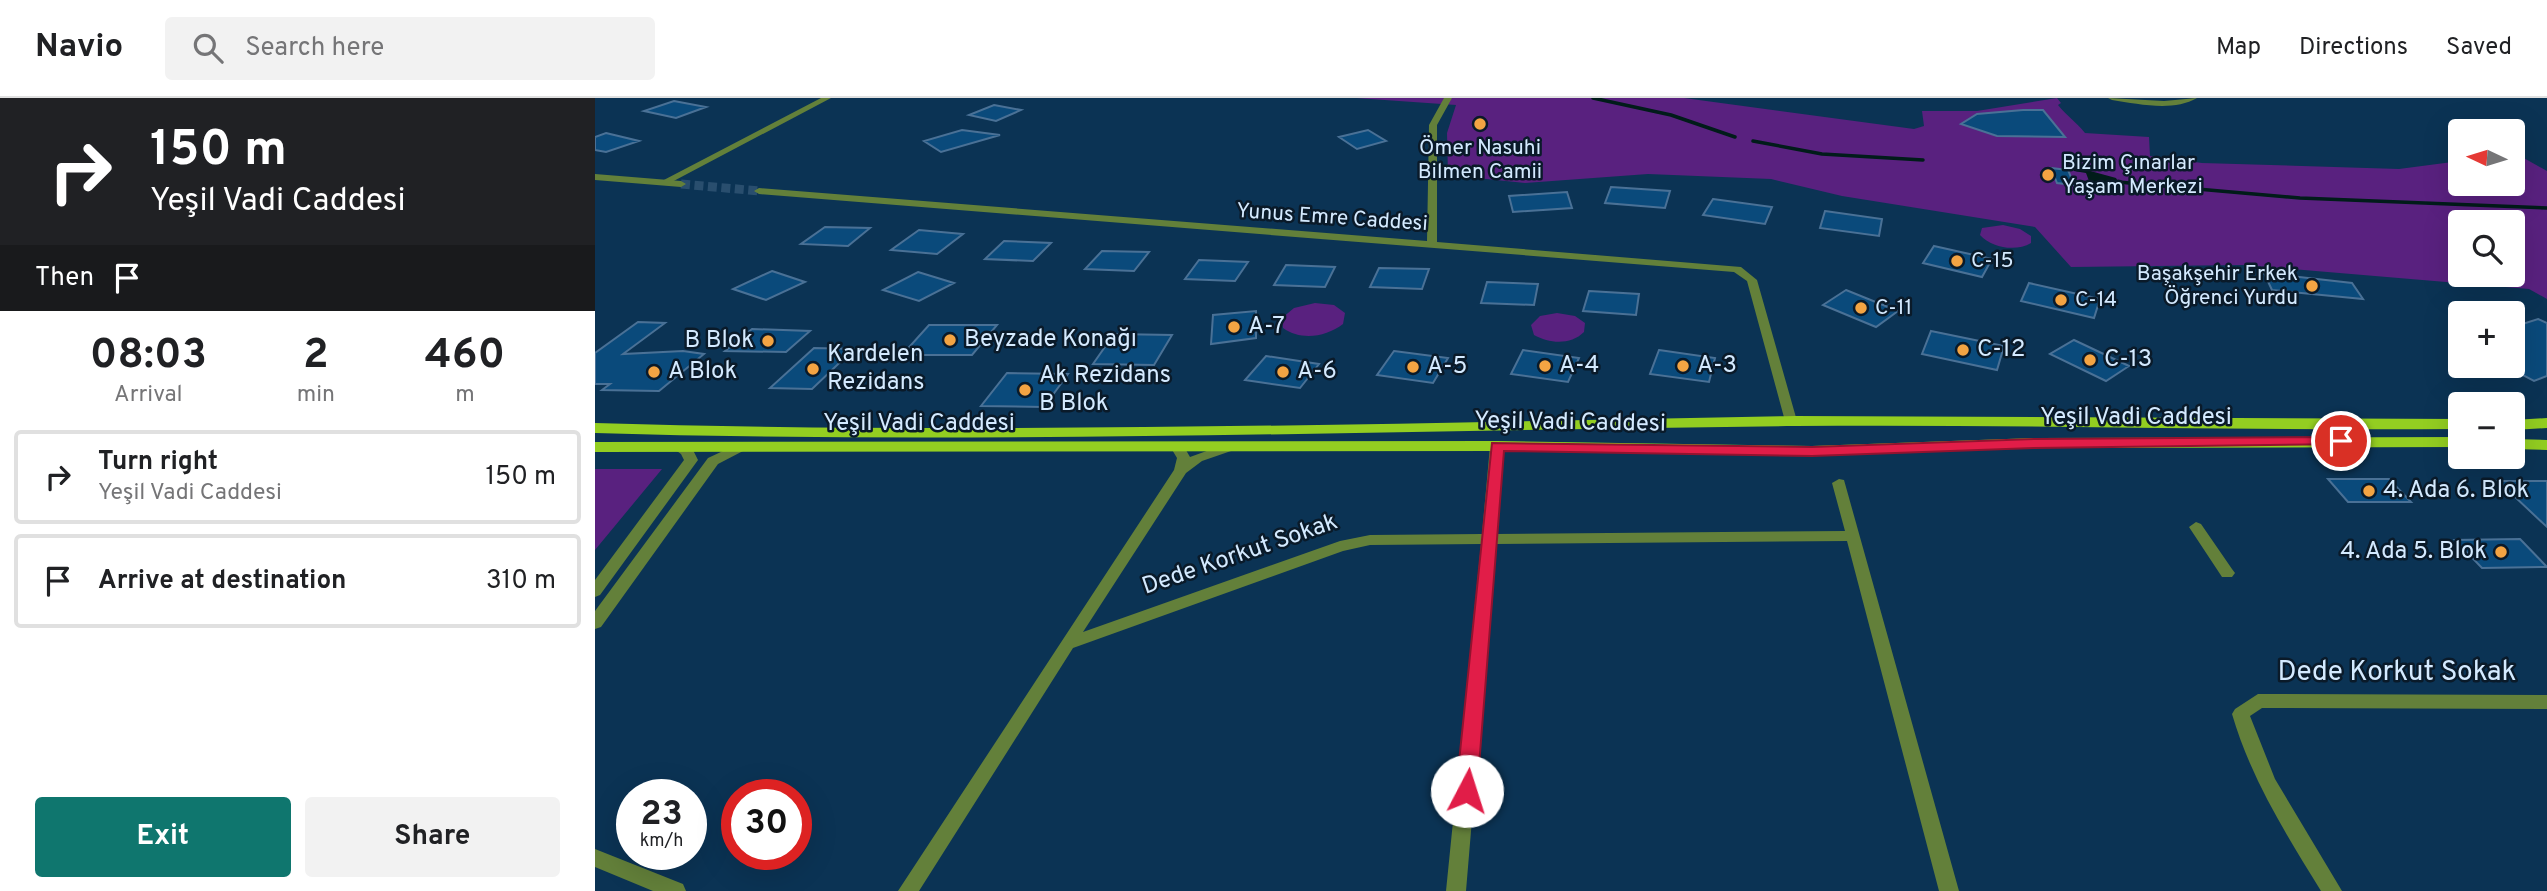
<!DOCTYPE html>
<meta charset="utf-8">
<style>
:root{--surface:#fff;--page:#f2f2f2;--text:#202124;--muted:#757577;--line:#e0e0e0;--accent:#0f766e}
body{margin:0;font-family:Overpass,sans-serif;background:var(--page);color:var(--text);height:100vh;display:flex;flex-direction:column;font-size:26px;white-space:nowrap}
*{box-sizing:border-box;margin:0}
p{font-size:23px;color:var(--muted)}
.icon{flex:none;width:38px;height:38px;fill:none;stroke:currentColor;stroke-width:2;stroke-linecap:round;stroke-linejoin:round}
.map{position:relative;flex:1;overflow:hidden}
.sheet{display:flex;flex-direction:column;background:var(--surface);width:595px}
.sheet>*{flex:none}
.hud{background:#202124;color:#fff;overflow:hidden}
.needle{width:46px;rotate:274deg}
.fabs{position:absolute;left:1853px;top:21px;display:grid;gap:14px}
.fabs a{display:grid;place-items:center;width:77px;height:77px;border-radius:7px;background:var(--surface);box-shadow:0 7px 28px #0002;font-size:35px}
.speed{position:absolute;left:21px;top:681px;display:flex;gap:14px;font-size:35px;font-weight:700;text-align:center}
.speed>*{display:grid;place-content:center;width:91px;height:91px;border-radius:50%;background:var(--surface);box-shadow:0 7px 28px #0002;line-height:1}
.speed small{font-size:18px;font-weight:400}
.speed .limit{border:10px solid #d22;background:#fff;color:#111}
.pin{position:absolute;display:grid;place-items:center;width:60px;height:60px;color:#fff;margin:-30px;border:4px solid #fff;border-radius:50%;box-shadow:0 2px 7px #0007}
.me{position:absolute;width:77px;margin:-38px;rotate:5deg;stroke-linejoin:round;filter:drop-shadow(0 0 5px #0008)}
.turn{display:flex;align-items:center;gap:24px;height:147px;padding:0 35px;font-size:32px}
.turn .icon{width:91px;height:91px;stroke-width:2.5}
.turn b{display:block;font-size:49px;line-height:60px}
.then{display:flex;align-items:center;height:66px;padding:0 35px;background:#0003;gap:14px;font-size:26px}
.eta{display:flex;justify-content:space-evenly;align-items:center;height:119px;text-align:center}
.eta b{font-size:42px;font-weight:700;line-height:49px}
.primary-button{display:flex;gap:14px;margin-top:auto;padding:14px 35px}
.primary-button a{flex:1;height:80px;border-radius:7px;background:var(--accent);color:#fff;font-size:28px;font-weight:700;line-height:80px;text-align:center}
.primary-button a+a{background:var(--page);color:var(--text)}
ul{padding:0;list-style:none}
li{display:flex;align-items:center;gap:21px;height:94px;margin:0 14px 10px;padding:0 21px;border:4px solid var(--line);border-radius:7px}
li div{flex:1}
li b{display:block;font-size:26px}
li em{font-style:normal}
header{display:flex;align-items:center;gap:42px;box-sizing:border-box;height:98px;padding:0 35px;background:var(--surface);border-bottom:2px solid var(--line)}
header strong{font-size:33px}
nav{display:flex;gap:38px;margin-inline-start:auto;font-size:24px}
.search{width:490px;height:63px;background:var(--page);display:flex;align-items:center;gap:18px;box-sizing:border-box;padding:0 24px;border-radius:7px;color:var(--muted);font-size:26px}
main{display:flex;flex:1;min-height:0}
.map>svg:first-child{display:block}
.green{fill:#59217f;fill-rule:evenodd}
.water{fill:#011c1a}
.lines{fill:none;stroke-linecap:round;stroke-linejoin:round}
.stream{stroke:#011c1a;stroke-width:3.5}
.building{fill:#0a4a7b;stroke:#4a7196;stroke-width:2}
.tertiary-tunnel{stroke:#294e6e;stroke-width:9;stroke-dasharray:9 4.5;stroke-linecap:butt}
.minor{fill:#63803a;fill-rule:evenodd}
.tertiary{fill:#63803a;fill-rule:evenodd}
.primary{fill:#93ce21;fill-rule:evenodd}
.route{fill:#e11d48;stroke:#92132f;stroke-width:2}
.poi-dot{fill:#f3a443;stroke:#0a1a29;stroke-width:2.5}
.labels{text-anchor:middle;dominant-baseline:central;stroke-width:5;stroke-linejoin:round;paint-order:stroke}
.far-poi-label{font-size:21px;fill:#d4eaff;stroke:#0a1a29;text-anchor:start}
.far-street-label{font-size:21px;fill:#d4eaff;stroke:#0a1a29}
.poi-label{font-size:24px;fill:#d4eaff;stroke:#0a1a29;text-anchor:start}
.street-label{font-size:24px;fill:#d4eaff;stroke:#0a1a29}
.near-street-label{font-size:28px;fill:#d4eaff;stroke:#0a1a29}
</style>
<header>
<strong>Navio</strong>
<div class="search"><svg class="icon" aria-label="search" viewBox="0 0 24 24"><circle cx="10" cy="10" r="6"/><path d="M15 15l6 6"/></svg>Search here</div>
<nav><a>Map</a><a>Directions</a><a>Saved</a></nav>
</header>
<main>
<section class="sheet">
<div class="hud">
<div class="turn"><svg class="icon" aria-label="right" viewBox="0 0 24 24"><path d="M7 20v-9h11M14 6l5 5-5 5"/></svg><div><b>150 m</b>Yeşil Vadi Caddesi</div></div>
<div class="then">Then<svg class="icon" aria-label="arrive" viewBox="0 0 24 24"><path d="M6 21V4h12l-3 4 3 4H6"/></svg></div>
</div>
<div class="eta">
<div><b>08:03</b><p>Arrival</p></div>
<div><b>2</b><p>min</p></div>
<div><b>460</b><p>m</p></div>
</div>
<ul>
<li><svg class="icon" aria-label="right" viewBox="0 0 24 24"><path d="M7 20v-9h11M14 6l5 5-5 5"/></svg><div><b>Turn right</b><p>Yeşil Vadi Caddesi</p></div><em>150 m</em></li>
<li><svg class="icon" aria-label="arrive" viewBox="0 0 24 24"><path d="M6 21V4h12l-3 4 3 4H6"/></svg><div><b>Arrive at destination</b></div><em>310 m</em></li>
</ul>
<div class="primary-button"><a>Exit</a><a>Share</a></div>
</section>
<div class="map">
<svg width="1952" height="793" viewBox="0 0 1952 793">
<rect width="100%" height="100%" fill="#0b3354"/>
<path class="green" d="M761 0H1089L1319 31 1329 28 1327 13H1382L1462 0 1466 5 1463 7C1472 18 1481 24 1490 35L1554 39 1555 58 1607 65 1804 71 1865 63 1866 86H1918V54L1952 73V201L1934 191 1649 167 1476 169 1440 129 1247 98 1176 81 1053 76 930 85 853 77 852 35 861 7ZM1866 124H1918V177H1866Z
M1408 127 1425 131 1436 138V145C1421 154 1397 150 1385 137L1387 130Z
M720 205 739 207 750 215 748 226C731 239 706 243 688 230L687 220 699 210Z
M962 215 980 218 990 225 989 234C976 247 955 246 939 237L936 227 945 218Z
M0 371H67L0 452Z"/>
<path class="water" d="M1477 68 1521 80 1525 87 1482 90 1480 82 1494 83 1491 75 1479 73Z"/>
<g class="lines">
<path class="stream" d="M998 0 1076 17 1140 39
M1158 43 1227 56 1328 62
M1523 84 1705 100 1952 110"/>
</g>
<path class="building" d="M79 3 111 9 81 20 49 13Z
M399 7 426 12 401 23 374 17Z
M1428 12H1448L1470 39 1402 38 1366 26 1382 16Z
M367 32 405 37 346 54 329 43Z
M773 32 791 43 762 51 744 39Z
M11 35 44 43 11 54 0 52V39Z
M1456 70 1473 72 1479 87 1462 85Z
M1016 89 1075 93 1070 110 1010 105Z
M972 94 977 110 918 114 914 98Z
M1118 101 1177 109 1170 126 1108 117Z
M1230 113 1287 121 1284 138 1225 130Z
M230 129 275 130 253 148 206 146Z
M324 132 368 136 342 156 296 152Z
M409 143 456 145 438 163 390 161Z
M1339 148 1397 161 1387 179 1328 165Z
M507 153 554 154 539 173 490 171Z
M604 162 653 164 640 183 590 181Z
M691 167 740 169 730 189 679 187Z
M784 170 834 171 827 191 775 189Z
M177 173 210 184 171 202 138 191Z
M323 174 359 185 324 203 288 192Z
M1669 175 1757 185 1768 201 1677 192Z
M892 184 943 186 939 207 886 205Z
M1434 185 1505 201 1499 220 1426 203Z
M1251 192 1303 213 1281 229 1228 207Z
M994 193 1044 196 1041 217 988 213Z
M661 213V240L616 246 618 217Z
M1943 221 1952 225V278L1939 283 1918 272V229Z
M43 224 70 225 28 256 88 253 109 256 64 293 7 292 15 286H0V255Z
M334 227H402L377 257H307Z
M157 231 215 233 191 254 130 253Z
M1336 233 1409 248 1402 272 1327 256Z
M519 236 577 237 559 267 498 266Z
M1479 242 1534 268 1511 283 1455 256Z
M219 250 259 251 217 291 175 290Z
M928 252 984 260 973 284 916 276Z
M1064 252 1120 260 1114 284 1055 276Z
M799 253 853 260 838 285 782 277Z
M671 258 724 266 705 290 650 282Z
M412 275 473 276 449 309 386 308Z
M1733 381H1794L1816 404H1753Z
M1903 383H1952V429Z
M1925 441 1952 469 1887 470 1860 442Z"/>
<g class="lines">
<path class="tertiary-tunnel" d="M86 86 164 93"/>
<path class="minor" d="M226 0H236L73 86 65 84Z
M1513 0 1569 3 1602 0C1578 14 1544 6 1517 2Z
M902 344 909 348 901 436 1250 433 1237 385 1244 381 1249 382 1364 793H1344L1252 443 900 446 871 793H851L886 446 775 447 748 453 478 550 324 793H303L579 372 582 360 576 350 578 347H588L595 359 631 346 638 350 636 353 607 363 591 375 488 534 745 443 775 437 887 436 895 348Z
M1601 424 1606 426 1637 471 1640 475 1637 479H1627L1594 429Z
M1663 596 1952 597V611L1667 610 1655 618 1680 681 1747 793H1726C1691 736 1656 681 1637 616L1640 611Z
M0 751 88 786 91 793H58L0 769Z"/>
<path class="tertiary" d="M849 0H857L842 27V144L1146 169 1162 182 1202 323 1201 326 1196 327 1190 323 1152 183 1139 174 164 96 159 93 164 90 832 143 834 27Z
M0 76 86 83 91 86 86 89 0 82Z
M143 346 148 347 150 350 148 353 123 366 6 529 0 531V513L113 360Z
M86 347 97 350 103 362 5 497 0 499V482L89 362 86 356 79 351Z"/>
<path class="primary" d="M1200 318 1866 321V331C1644 333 1422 326 1200 328 800 332 400 347 0 335V325C400 337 800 325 1200 318Z
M1952 320V330L1918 332V322Z
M1866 339V349L1439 350 1217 358 902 353 0 354V344L902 343 1217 348 1439 340Z
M1918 341 1952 342V352L1918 351Z"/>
</g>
<path class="route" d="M1746 339 1751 340V346L1439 350 1217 358 909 353 882 693 879 700 872 702 864 700 861 693 897 345 1217 349 1439 341Z"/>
<g class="poi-dot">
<circle cx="885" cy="26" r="7"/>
<circle cx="1453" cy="77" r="7"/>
<circle cx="1362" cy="163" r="7"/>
<circle cx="1717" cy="188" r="7"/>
<circle cx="1466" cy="202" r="7"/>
<circle cx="1266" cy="210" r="7"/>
<circle cx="639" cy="229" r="7"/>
<circle cx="355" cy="242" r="7"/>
<circle cx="173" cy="243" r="7"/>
<circle cx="1368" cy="252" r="7"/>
<circle cx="1495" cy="262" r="7"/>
<circle cx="950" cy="268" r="7"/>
<circle cx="1088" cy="268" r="7"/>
<circle cx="818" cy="269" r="7"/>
<circle cx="218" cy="271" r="7"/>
<circle cx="59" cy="274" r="7"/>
<circle cx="688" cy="274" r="7"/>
<circle cx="430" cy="292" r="7"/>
<circle cx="1774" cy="393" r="7"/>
<circle cx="1906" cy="454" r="7"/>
</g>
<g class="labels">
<g class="far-poi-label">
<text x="885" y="50" text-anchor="middle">Ömer Nasuhi<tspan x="885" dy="24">Bilmen Camii</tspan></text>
<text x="1467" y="65">Bizim Çınarlar<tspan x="1467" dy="24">Yaşam Merkezi</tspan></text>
<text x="1376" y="163">C-15</text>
<text x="1703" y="176" text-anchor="end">Başakşehir Erkek<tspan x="1703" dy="24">Öğrenci Yurdu</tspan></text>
<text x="1480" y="202">C-14</text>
<text x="1280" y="210">C-11</text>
</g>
<g class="far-street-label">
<text transform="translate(737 120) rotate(4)">Yunus Emre Caddesi</text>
</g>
<g class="poi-label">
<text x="653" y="229">A-7</text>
<text x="369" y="242">Beyzade Konağı</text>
<text x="159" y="243" text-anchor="end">B Blok</text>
<text x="1382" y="252">C-12</text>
<text x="232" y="257">Kardelen<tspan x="232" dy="28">Rezidans</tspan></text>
<text x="1509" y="262">C-13</text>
<text x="964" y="268">A-4</text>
<text x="1102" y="268">A-3</text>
<text x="832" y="269">A-5</text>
<text x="73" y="274">A Blok</text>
<text x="702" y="274">A-6</text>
<text x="444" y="278">Ak Rezidans<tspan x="444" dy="28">B Blok</tspan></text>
<text x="1788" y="393">4. Ada 6. Blok</text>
<text x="1892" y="454" text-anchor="end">4. Ada 5. Blok</text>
</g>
<g class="street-label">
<text x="1541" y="320">Yeşil Vadi Caddesi</text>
<text transform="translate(975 325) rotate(1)">Yeşil Vadi Caddesi</text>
<text x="324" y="326">Yeşil Vadi Caddesi</text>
<text transform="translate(645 457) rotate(-19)">Dede Korkut Sokak</text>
</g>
<g class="near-street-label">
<text x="1802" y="575">Dede Korkut Sokak</text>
</g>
</g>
</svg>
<div class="fabs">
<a><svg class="needle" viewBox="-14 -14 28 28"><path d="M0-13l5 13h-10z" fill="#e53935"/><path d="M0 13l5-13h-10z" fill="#757577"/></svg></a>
<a><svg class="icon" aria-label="search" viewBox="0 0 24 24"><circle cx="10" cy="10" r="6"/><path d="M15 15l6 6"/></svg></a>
<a>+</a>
<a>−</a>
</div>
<div class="speed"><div>23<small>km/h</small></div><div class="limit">30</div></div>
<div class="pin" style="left:1746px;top:343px;background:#d93025"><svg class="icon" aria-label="arrive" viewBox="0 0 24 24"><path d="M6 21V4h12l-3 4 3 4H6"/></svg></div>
<svg class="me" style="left:872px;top:693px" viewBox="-20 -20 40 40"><circle r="19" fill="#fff"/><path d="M0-13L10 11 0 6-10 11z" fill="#e11d48"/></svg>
</div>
</main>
